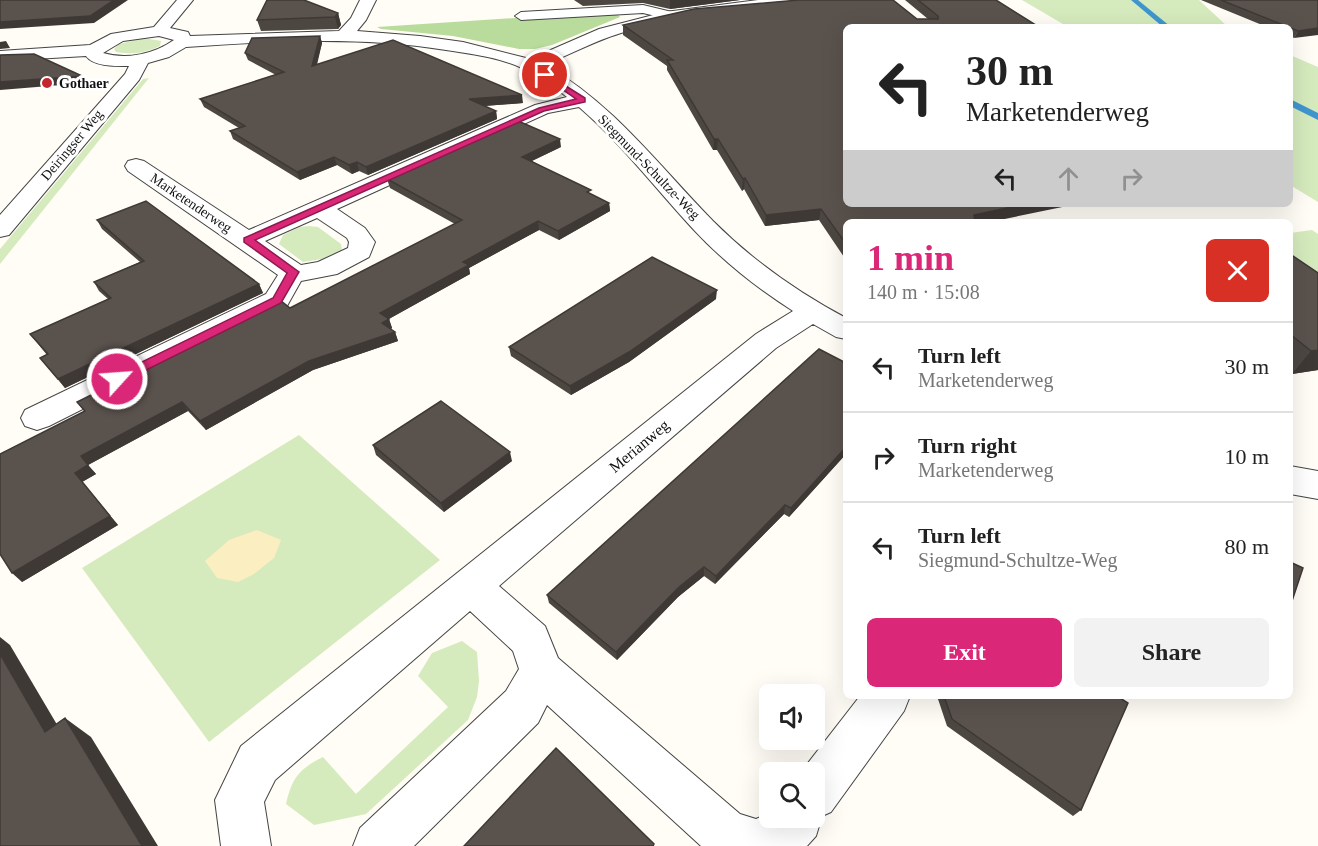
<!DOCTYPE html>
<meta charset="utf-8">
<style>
:root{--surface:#fff;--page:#f2f2f2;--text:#222;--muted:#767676;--line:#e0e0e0;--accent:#db2777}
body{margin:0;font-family:Georgia,serif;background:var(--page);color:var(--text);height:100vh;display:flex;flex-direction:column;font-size:22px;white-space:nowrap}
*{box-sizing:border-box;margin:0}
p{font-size:20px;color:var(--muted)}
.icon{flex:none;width:33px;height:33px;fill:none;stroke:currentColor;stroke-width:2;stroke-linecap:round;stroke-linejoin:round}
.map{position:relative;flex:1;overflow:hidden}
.sheet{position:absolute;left:843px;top:219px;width:450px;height:480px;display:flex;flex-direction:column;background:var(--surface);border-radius:9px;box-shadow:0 6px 24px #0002}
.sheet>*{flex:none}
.banner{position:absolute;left:843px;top:24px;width:450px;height:183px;border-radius:9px;box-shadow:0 6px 24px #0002;background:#fff;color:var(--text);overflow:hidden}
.buttons{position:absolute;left:759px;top:684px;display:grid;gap:12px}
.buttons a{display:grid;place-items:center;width:66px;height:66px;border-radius:9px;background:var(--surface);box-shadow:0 6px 24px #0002;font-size:30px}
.pin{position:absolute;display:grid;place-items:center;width:51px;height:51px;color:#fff;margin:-26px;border:3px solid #fff;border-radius:50%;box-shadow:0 2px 6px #0007}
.me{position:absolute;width:66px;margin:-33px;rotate:64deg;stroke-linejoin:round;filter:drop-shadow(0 0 4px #0008)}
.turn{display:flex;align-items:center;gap:21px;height:126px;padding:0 24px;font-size:27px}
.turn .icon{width:78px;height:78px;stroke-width:2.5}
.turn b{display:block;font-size:42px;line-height:51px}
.lanes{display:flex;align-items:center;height:57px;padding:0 24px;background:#0003;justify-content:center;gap:30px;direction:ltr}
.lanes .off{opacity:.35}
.round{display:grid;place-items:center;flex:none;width:63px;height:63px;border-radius:9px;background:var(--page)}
.overview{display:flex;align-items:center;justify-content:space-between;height:102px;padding:0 24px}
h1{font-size:36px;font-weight:700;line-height:45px;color:var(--accent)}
.action{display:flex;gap:12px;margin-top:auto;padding:12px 24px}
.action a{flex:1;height:69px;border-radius:9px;background:var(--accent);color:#fff;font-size:24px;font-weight:700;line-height:69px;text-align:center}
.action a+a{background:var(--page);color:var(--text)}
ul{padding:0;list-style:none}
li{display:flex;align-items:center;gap:18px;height:90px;padding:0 24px;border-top:2px solid var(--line)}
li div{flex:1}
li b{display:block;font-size:22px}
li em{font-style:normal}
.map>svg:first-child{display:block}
.green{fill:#d5ebbd}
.forest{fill:#b9dc9c}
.sand{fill:#fbeec1}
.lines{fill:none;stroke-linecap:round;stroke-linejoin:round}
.stream{fill:#3f96cf;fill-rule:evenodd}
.service-casing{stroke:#444;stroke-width:2}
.minor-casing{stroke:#444;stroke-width:2}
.service{fill:#fff;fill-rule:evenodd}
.minor{fill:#fff;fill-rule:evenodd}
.wall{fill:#4d4742}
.shaded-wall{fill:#3f3936}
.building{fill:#5a524d;stroke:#3f3936;stroke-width:1.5}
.route{fill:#db2777;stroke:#8e194d;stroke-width:1.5}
.poi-dot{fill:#c4262e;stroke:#fff;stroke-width:2}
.labels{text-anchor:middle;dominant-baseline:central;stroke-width:6;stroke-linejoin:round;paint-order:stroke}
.far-poi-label{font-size:14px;font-weight:bold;fill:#111;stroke:#fff;text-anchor:start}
.far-street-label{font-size:14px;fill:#111;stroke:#fff}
.street-label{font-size:16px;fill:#111;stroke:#fff}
</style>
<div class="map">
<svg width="1318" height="846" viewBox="0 0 1318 846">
<rect width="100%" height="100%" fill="#fffdf5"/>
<path class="green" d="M1022 0H1199L1228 27H1068Z
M144 38 161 41 160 46C146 53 131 55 116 52L114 49 119 44Z
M1290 55 1318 67V202L1290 185Z
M149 78 0 264V249L143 79Z
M309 226 318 227 341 244 342 250 328 258 303 262 279 244 283 235 300 227Z
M1312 230 1318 234V286L1290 265V233Z
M299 435 440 560 209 742 82 568Z
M462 641 477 652 479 681 477 697 468 720 366 814 314 825 286 804C292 778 299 769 323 757L356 794 448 707 418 676 432 653Z"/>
<path class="forest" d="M605 12 616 13 620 17 552 45 535 49H519L453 36 381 29 377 27Z"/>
<path class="sand" d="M257 530 281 540 274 558 254 574 238 582 217 578 205 561 229 540Z"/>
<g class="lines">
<path class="stream" d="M1131 0H1138L1171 27H1163Z
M1290 99 1318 113V120L1290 106Z"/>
<defs>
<path id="service" d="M643 5 672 12 674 15 668 19 643 13 521 20 515 16 521 12Z"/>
<path id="minor" d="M177 0H193L170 28 188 32 190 36 339 31 351 18 360 0H376L366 20 357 31 420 36 463 42 530 59 599 29 665 12 758 0H825L817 5C751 9 684 13 621 33 595 41 570 54 545 65 613 103 659 166 713 221 752 260 797 292 846 318V339L836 337 813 324 776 348 499 586 545 626 558 658 740 814 756 819 770 813V818H814V772H801L860 696H910L904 711 831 812 822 816 816 836 807 846H701L547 705 538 723 414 846H353L360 828 506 691 519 669 513 651 470 611 275 780 264 802 271 846H221L215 800 241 746 756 334 793 311C757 288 723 261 694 230 655 188 622 144 579 107L548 113 337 209 365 228 375 242 369 257 337 274 301 281 287 306 49 426 37 430 25 426 21 418 25 410 266 294 278 275 128 171 125 166 128 161 136 159 144 161 249 230 535 105 567 97C553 86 538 75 522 68 498 57 472 54 446 50 360 36 273 41 186 47L169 57 148 63 139 80 9 235 0 237V215L125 74 129 66C116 66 94 67 86 56L0 61V51L90 45 111 34 154 27ZM159 36 174 40C154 54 127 60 103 53L123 41ZM317 218 347 238 349 242 348 248 318 262 301 265 265 241Z
M1290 466 1318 471V499L1290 494Z"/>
</defs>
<use href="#service" class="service-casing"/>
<use href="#minor" class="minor-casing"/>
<use href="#service" class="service"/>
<use href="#minor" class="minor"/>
</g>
<path class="wall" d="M574 0H740L670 9 643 3 583 6Z
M905 0H996L846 222V260L819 220 765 226 744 189 742 191 717 150H713L667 70V66L623 35V25L928 19Z
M1201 0H1318L1294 38 1290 36V27H1267Z
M338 13 341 25 338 29 261 31 257 20Z
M320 36 322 43 317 65 523 103 484 106 496 111 497 119 368 175 359 171 352 174 337 165 300 180 233 139 230 131 239 128 204 107 200 99 276 75 248 60 245 53Z
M561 147 532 161 591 194 609 203 610 211 559 240 539 230 469 268 470 274 389 319 392 328 391 329 395 332 398 341 313 370 206 430 188 411 88 465 96 474 82 482 118 525 22 582 84 411 77 402 290 308 455 224 390 188 387 179Z
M97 220 259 284 263 293 65 388 40 358 47 355 30 334 108 299 99 291 94 282 140 262 102 229Z
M1290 254 1318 273V370L1292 374 1290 372Z
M716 299 629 362 571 395 511 356 509 347Z
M846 363V454L789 517 784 514 715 584 704 576 678 597 617 660 549 603 547 595Z
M373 445 512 461 444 512 376 455Z
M937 696H1117L1081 810 1073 816 947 726Z"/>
<path class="shaded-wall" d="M114 0H128L94 23 0 29V22Z
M670 0H740L670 9Z
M338 13 341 25 338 29 335 17Z
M1318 28V35L1294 38 1298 31Z
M320 36 322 43 314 74 312 66Z
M6 41 10 48 0 49V42Z
M82 76 86 83 0 90V82Z
M522 95 523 103 470 107 469 99Z
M496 111 497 119 368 175 366 167Z
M560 139 561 147 523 165 522 157Z
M714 139H718L717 150H713Z
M334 157 337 165 300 180 297 172Z
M357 162 359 171 352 174 349 165Z
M745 178 744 189 742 191 743 179Z
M609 203 610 211 559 240 558 231Z
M1025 204H1077L990 222H971L974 215Z
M821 209 819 220 765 226 766 215Z
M538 221 539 230 469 268 470 274 383 322 380 313 463 262Z
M259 284 263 293 65 388 58 379Z
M717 290 716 299 629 362 571 395 570 386Z
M389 319 392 328 386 332 382 323Z
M395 332 398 341 313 370 206 430 200 421 309 361Z
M1318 350V370L1292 374 1311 351Z
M182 402 188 411 88 465 81 456Z
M846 447V454L789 517 791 508Z
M510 452 512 461 444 512 441 503Z
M88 465 96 474 82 482 118 525 22 582 12 573 75 473Z
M785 505 784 514 715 584 716 576Z
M704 567V576L678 597 617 660 616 652 678 588Z
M0 637 10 645 72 750 45 732 0 654Z
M65 718 91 737 158 846H142Z"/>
<path class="building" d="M0 0H114L90 16 0 22Z
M267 0H304L338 13 335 17 257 20Z
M799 0H893L917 19H938V16L918 0H996L1039 27H846V204H1025L974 215 975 222H846V244L821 209 766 215 745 178 743 179 718 139H714L667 60H673L623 25 694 9Z
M1221 0H1318V28L1298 31Z
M320 36 312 66 393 40 522 95 469 99 496 111 366 167 357 162 349 165 334 157 297 172 230 131 245 126 200 99 284 72 245 53 252 38Z
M34 54 82 76 0 82V55Z
M518 121 560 139 522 157 591 190 587 192 609 203 558 231 538 221 463 262 469 265 380 313 389 319 382 323 395 332 309 361 200 421 182 402 81 456 88 465 75 473 110 516 12 573 0 554V454L85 411 77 402 281 301 290 308 462 220 387 179Z
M146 201 259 284 58 379 40 358 48 354 30 334 111 298 94 282 144 261 97 220Z
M1290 254 1318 273V350L1311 351 1290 334Z
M652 257 717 290 629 352 570 386 509 347Z
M819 349 846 363V447L791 508 785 505 716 576 704 567 678 588 616 652 547 595Z
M441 401 510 452 441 503 373 445Z
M1290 562 1303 568 1290 607Z
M0 654 45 732 65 718 142 846H0Z
M944 696H1117L1128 703 1081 810 952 719Z
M556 748 654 844 653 846H464Z"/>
<path class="route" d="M545 73 585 98V102L544 111 255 240 299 272 281 303 122 382H113L111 379 113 376 273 298 287 273 244 242V238L539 108 576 99 543 76 541 75Z"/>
<circle class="poi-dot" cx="47" cy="83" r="6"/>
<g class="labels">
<g class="far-poi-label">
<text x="59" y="83">Gothaer</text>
</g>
<g class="far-street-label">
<text transform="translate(72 145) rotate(-50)">Deiringser Weg</text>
<text transform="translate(649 167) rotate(46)">Siegmund-Schultze-Weg</text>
<text transform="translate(191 203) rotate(34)">Marketenderweg</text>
</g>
<g class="street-label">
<text transform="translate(639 446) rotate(-40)">Merianweg</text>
</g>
</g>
</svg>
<div class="buttons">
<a><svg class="icon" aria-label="sound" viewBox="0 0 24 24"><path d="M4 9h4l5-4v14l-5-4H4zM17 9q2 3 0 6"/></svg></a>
<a><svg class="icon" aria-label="search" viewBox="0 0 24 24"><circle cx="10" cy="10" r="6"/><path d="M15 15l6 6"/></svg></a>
</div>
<div class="pin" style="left:545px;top:75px;background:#d93025"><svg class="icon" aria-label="arrive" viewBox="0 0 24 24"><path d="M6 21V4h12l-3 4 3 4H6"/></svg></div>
<svg class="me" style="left:117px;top:379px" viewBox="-20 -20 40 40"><circle r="17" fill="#db2777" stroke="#fff" stroke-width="3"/><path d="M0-11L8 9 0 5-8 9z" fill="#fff"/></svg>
<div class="banner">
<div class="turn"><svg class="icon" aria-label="left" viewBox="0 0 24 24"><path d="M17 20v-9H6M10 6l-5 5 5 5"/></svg><div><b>30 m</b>Marketenderweg</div></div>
<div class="lanes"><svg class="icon" aria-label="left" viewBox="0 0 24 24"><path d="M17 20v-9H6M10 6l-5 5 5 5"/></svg><svg class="icon off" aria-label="ahead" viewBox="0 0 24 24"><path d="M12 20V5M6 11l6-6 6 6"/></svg><svg class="icon off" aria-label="right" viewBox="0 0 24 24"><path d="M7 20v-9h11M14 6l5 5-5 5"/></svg></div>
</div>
<section class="sheet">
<div class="overview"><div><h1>1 min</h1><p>140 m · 15:08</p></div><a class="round" style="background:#d93025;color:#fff"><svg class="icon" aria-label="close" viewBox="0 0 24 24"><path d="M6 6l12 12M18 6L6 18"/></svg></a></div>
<ul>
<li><svg class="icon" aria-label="left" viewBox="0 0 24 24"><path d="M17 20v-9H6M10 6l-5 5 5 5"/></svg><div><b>Turn left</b><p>Marketenderweg</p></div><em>30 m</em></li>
<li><svg class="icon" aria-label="right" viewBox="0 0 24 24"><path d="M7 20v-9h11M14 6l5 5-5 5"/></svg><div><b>Turn right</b><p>Marketenderweg</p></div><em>10 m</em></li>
<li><svg class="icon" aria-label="left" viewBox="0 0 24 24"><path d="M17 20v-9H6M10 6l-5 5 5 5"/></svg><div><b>Turn left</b><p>Siegmund-Schultze-Weg</p></div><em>80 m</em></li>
</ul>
<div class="action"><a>Exit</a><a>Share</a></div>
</section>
</div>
